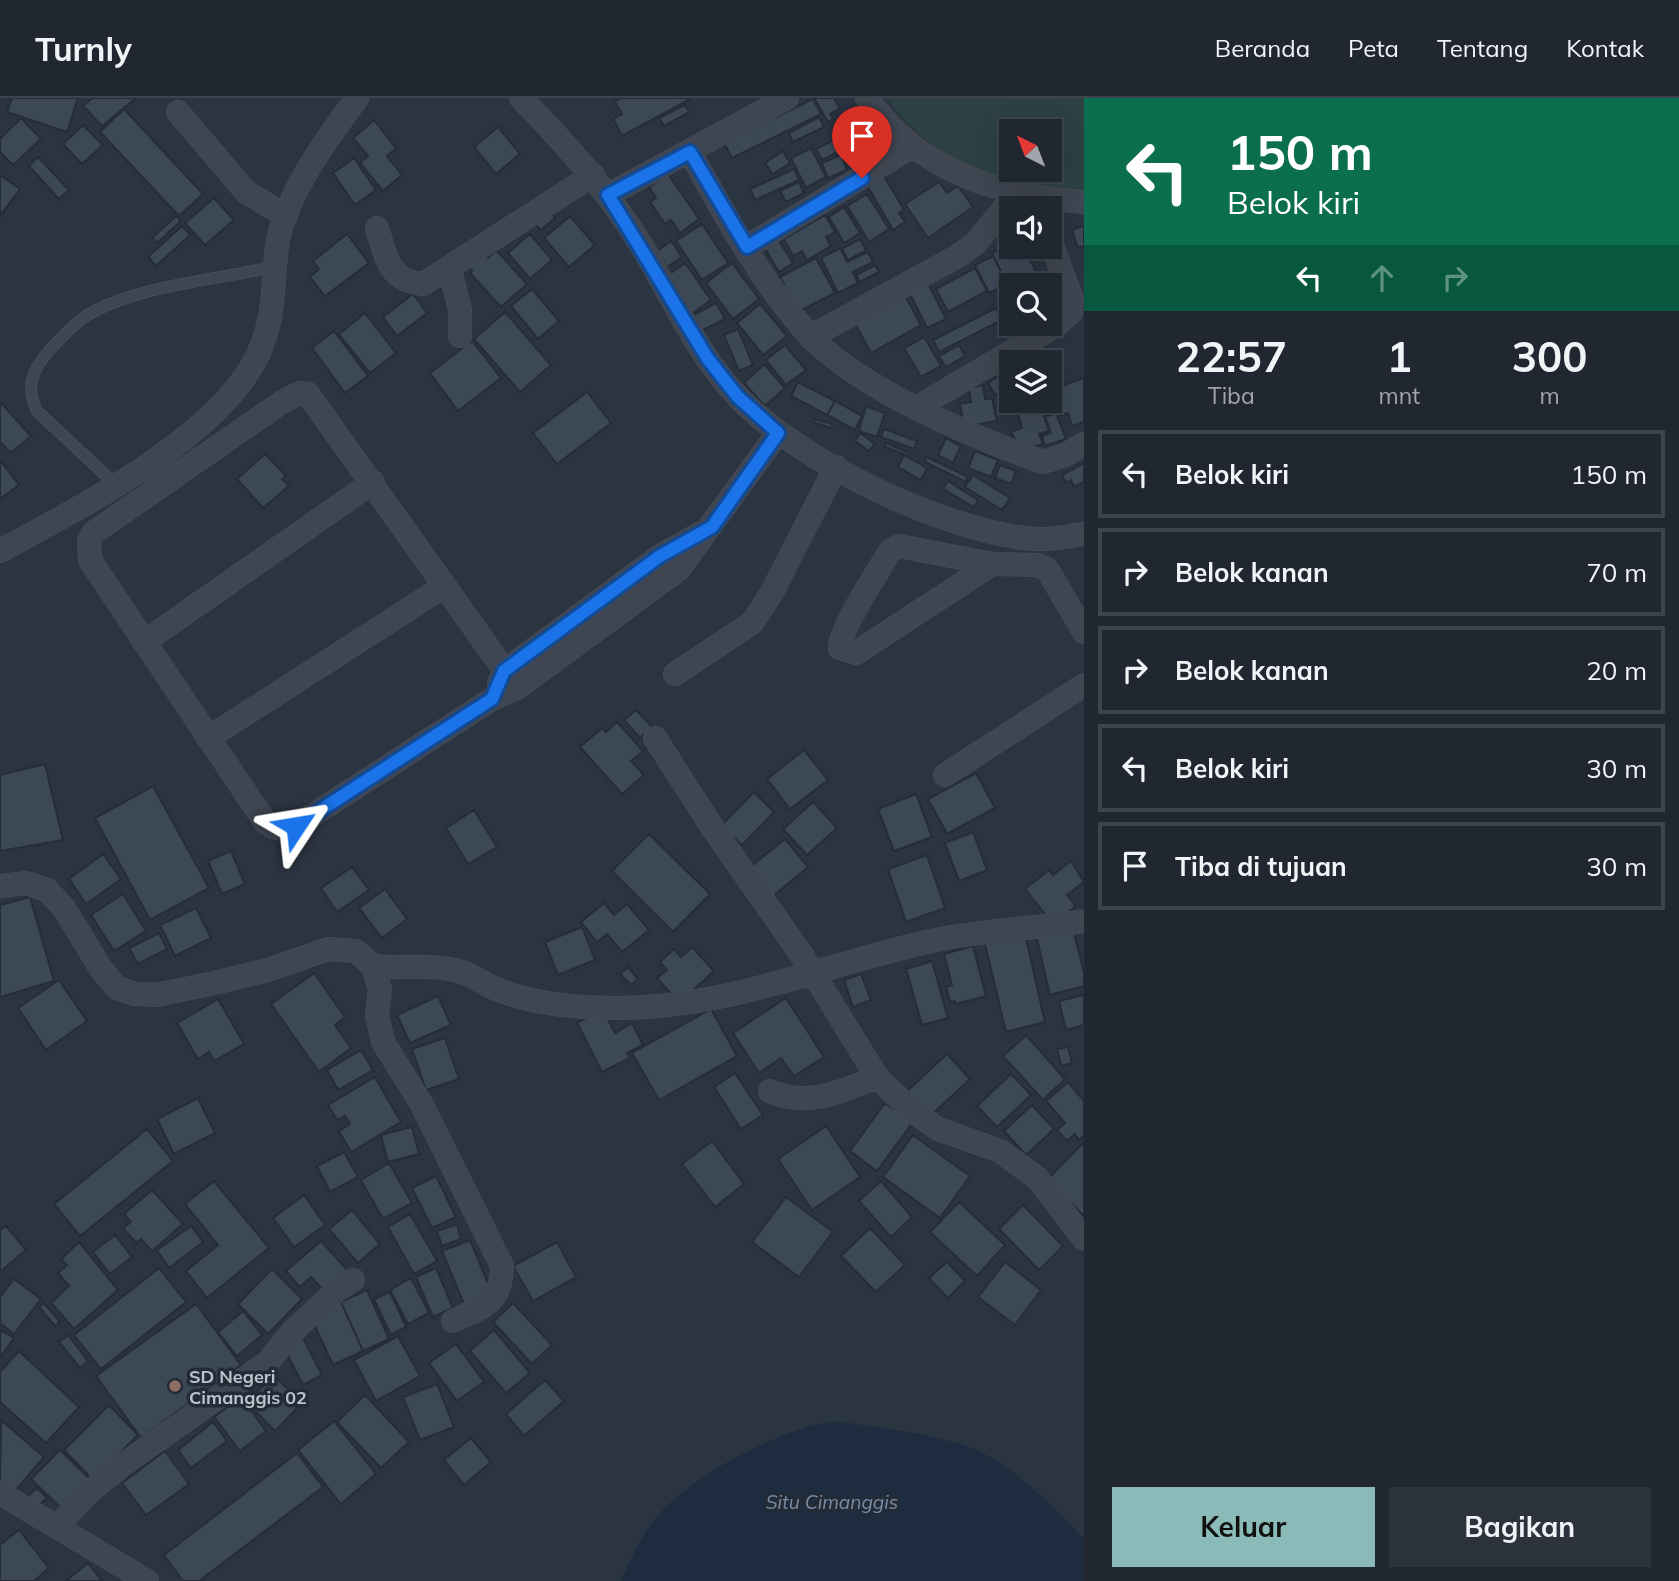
<!DOCTYPE html>
<html lang="id">
<style>
:root{--surface:#202731;--page:#2d333d;--text:#f1f3f6;--muted:#a2a5ab;--line:#3d444d;--accent:#8bbbb9}
body{margin:0;font-family:Mulish,sans-serif;background:var(--page);color:var(--text);height:100vh;display:flex;flex-direction:column;font-size:26px;white-space:nowrap}
*{box-sizing:border-box;margin:0}
p{font-size:23px;color:var(--muted)}
.icon{flex:none;width:38px;height:38px;fill:none;stroke:currentColor;stroke-width:2;stroke-linecap:round;stroke-linejoin:round}
.map{position:relative;flex:1;overflow:hidden}
.side{display:flex;flex-direction:column;background:var(--surface);width:595px}
.side>*{flex:none}
.top-card{background:#0b6e4f;color:#fff;overflow:hidden}
.needle{width:46px;rotate:318deg}
.buttons{position:absolute;left:999px;top:21px;display:grid;gap:14px}
.buttons a{display:grid;place-items:center;width:63px;height:63px;border-radius:0px;background:var(--surface);box-shadow:0 7px 28px #0002,0 0 0 2px var(--line);font-size:35px}
.pin{position:absolute;display:grid;place-items:center;width:60px;height:60px;color:#fff;margin:-72px -30px;border-radius:50% 50% 50% 0;rotate:-45deg;box-shadow:0 0 7px #0007}
.pin .icon{rotate:45deg}
.me{position:absolute;width:77px;margin:-38px;rotate:57deg;stroke-linejoin:round;filter:drop-shadow(0 0 5px #0008)}
.turn{display:flex;align-items:center;gap:24px;height:147px;padding:0 28px;font-size:32px}
.turn .icon{width:91px;height:91px;stroke-width:2.5}
.turn b{display:block;font-size:49px;line-height:60px}
.lanes{display:flex;align-items:center;height:66px;padding:0 28px;background:#0003;justify-content:center;gap:35px;direction:ltr}
.lanes .off{opacity:.35}
.eta{display:flex;justify-content:space-evenly;align-items:center;height:119px;text-align:center}
.eta b{font-size:42px;font-weight:700;line-height:49px}
.action{display:flex;gap:14px;margin-top:auto;padding:14px 28px}
.action a{flex:1;height:80px;border-radius:0px;background:var(--accent);color:#111;font-size:28px;font-weight:700;line-height:80px;text-align:center}
.action a+a{background:var(--page);color:var(--text)}
ul{padding:0;list-style:none}
li{display:flex;align-items:center;gap:21px;height:88px;margin:0 14px 10px;padding:0 14px;border:4px solid var(--line);border-radius:0px}
li div{flex:1}
li b{display:block;font-size:26px}
li em{font-style:normal}
header{display:flex;align-items:center;gap:42px;box-sizing:border-box;height:98px;padding:0 35px;background:var(--surface);border-bottom:2px solid var(--line)}
header strong{font-size:33px}
nav{display:flex;gap:38px;margin-inline-start:auto;font-size:24px}
main{display:flex;flex:1;min-height:0}
.map>svg:first-child{display:block}
.green{fill:#2d4042;fill-rule:evenodd}
.water{fill:#1e2c3f}
.building{fill:#3d4857;stroke:#252d39;stroke-width:2}
.lines{fill:none;stroke-linecap:round;stroke-linejoin:round}
.service-casing{stroke:#484f5b;stroke-width:12}
.minor-casing{stroke:#484f5b;stroke-width:24}
.service{stroke:#3f4651;stroke-width:10}
.minor{stroke:#3f4651;stroke-width:23}
.route-casing{stroke:#114b97;stroke-width:18}
.route{stroke:#1a73e8;stroke-width:12}
.education-dot{fill:#8d6e63;stroke:#232b37;stroke-width:2.5}
.labels{text-anchor:middle;dominant-baseline:central;stroke-width:7;stroke-linejoin:round;paint-order:stroke}
.poi-label{font-size:18px;font-weight:bold;fill:#bcc2cb;stroke:#232b37;text-anchor:start}
.water-label{font-size:19px;font-style:italic;fill:#798ca6;stroke:#232b37}
</style>
<header>
<strong>Turnly</strong>
<nav><a>Beranda</a><a>Peta</a><a>Tentang</a><a>Kontak</a></nav>
</header>
<main>
<div class="map">
<svg width="1084" height="1483" viewBox="0 0 1084 1483">
<rect width="100%" height="100%" fill="#2b3441"/>
<path class="green" d="M886 0H1084V94C1065 93 1043 95 1024 91 966 78 922 45 886 0ZM1012 33H1050V72H1012Z"/>
<path class="water" d="M828 1324H844C886 1332 931 1335 971 1350 1015 1367 1051 1408 1084 1441V1483H621C631 1462 640 1439 655 1421 689 1379 774 1334 828 1324Z"/>
<path class="building" d="M12 0H78L67 34 7 14Z
M92 0H91H136L102 28 83 8Z
M622 0H692L622 38 613 21 622 16 615 4Z
M814 0H834L840 11 830 16 833 21 828 24Z
M813 1 821 16 732 60 724 45Z
M685 7 689 14 664 28 659 20Z
M124 11 203 96 179 118 100 34Z
M819 19 824 29 793 44 789 35Z
M21 20 41 41 13 67 0 54V41Z
M374 22 396 50 387 58 402 77 383 93 360 65 368 58 353 40Z
M83 27 103 47 82 66 63 46Z
M498 29 520 56 496 76 474 49Z
M852 29 859 43 853 46 846 32Z
M846 36 852 47 822 62 816 51Z
M864 44 869 55 847 66 842 54Z
M811 50 826 79 806 90 791 60Z
M783 53 790 65 773 76 765 65Z
M841 57 847 72 828 80 822 65Z
M38 59 69 92 59 101 29 68Z
M354 60 376 92 355 107 333 75Z
M794 71 799 82 755 102 750 91Z
M668 76 699 121 680 135 671 122 665 126 650 104 656 100 649 89Z
M0 77 20 91 0 118Z
M884 78 904 112 899 115 905 124 893 132 868 89Z
M799 84 804 95 786 104 780 93Z
M939 84 947 95 958 88 973 109 928 140 905 106Z
M867 96 889 131 869 144 847 108Z
M214 100 234 122 205 147 185 125Z
M844 109 860 135 844 145 829 119Z
M547 110 555 120 541 132 532 122Z
M825 117 835 134 826 139 831 148 807 162 802 153 793 158 784 141Z
M176 118 181 123 157 145 152 140Z
M570 118 595 147 569 169 544 140Z
M702 126 728 165 702 182 676 143Z
M182 128 190 137 156 168 148 159Z
M1084 128V148L1078 150 1072 132Z
M347 136 369 165 325 198 310 179 319 171 313 163Z
M530 136 552 162 530 181 508 155Z
M776 138 793 165 779 174 763 147Z
M860 141 866 152 848 162 842 151Z
M671 143 682 159 667 169 657 153Z
M1012 145V149H1023L1039 179 1023 187H1012L1011 193 992 155Z
M840 150 847 164 868 154 873 164 853 174 858 185 838 195 821 160Z
M482 152 488 160 496 152 527 186 501 209 470 175 472 173 466 166Z
M993 158 1007 186 989 195 975 167Z
M816 160 835 195 798 214 780 179Z
M685 165 711 202 690 217 664 180Z
M732 165 759 201 733 221 706 185Z
M875 167 879 174 860 184 856 177Z
M975 170 987 193 948 214 936 191Z
M926 181 946 221 927 230 907 190Z
M532 191 559 223 538 241 511 208Z
M903 194 921 227 871 255 853 222Z
M413 196 427 215 397 238 383 219Z
M1012 200V215L1004 219 997 209Z
M716 205 725 221 701 233 693 217Z
M760 206 787 238 763 257 737 225Z
M996 210 1002 222 939 254 933 242Z
M505 214 551 267 520 294 474 241Z
M365 215 396 255 370 275 339 236Z
M1012 219V226H1020L1008 232 1004 223Z
M738 231 753 267 739 273 724 237Z
M334 233 368 278 345 295 312 250Z
M924 239 941 268 921 279 904 250Z
M472 243 501 280 458 313 430 275Z
M785 247 806 272 786 287 766 262Z
M959 247 965 258 946 269 939 258Z
M1039 255 1043 264H1020Z
M764 266 785 290 765 308 744 285Z
M1005 274 1012 286 995 297 988 285Z
M1084 280V324L1072 328 1068 315 1059 318 1050 292Z
M798 284 835 303 827 317 791 298Z
M983 287 985 301 992 300 997 323 964 329 960 306 971 304 969 290Z
M1012 291V303H1017L1002 309 998 297Z
M587 294 611 325 557 366 533 335Z
M835 303 862 318 855 332 827 317Z
M1023 303H1039L1049 333 1039 336 1043 346 1020 351 1011 334 1022 330 1015 305Z
M0 304 31 338 11 355 0 344Z
M866 308 885 315 877 339 859 333Z
M1056 315 1066 341 1045 348 1042 338 1051 335 1045 319Z
M814 321 832 326 831 330 813 324Z
M884 331 917 343 914 351 881 339Z
M860 335 875 346 869 353 855 343Z
M946 340 961 348 953 365 938 357Z
M886 345 910 355 909 358 885 349Z
M975 353 998 362 991 379 968 370Z
M265 356 286 378 282 381 289 388 263 410 237 381Z
M904 357 927 370 921 382 898 369Z
M927 359 968 379 966 384 925 364Z
M0 362 19 387 0 401Z
M1084 365V384L1074 389 1071 382 1066 385 1062 377Z
M1000 367 1016 373 1011 386 995 380Z
M973 377 1010 400 1002 412 965 389Z
M948 383 978 402 974 409 943 391Z
M636 612 652 629 640 640 624 622Z
M617 624 643 653 631 663 644 677 622 696 580 649 602 630 606 634Z
M804 652 828 682 790 711 767 681Z
M45 666 63 742 0 753V677Z
M976 675 995 710 947 736 928 701Z
M153 688 209 790 150 822 95 720Z
M754 694 774 714 742 747 721 728Z
M916 696 932 739 894 753 878 711Z
M813 704 837 730 807 757 783 731Z
M474 712 497 749 468 766 446 730Z
M973 734 987 772 959 783 945 745Z
M649 736 710 796 673 834 612 773Z
M785 741 808 769 772 799 749 770Z
M231 753 245 786 222 796 208 763Z
M103 756 121 781 86 806 69 781Z
M927 757 945 810 906 824 888 771Z
M1071 763 1084 784 1067 797 1076 808 1053 826 1025 791 1049 772 1053 777Z
M352 769 369 792 337 814 321 790Z
M385 791 407 821 382 840 359 810Z
M123 796 146 833 114 853 91 817Z
M30 799 54 883 0 899V807Z
M604 805 614 817 627 806 649 832 622 854 607 836 597 844 581 824Z
M196 810 211 840 175 858 160 827Z
M1072 827 1084 875V888L1050 897 1036 837Z
M582 829 595 862 558 877 545 844Z
M1024 832 1045 924 1006 934 984 842Z
M159 835 167 851 138 866 129 850Z
M973 848 986 898 956 906 955 903 950 904 946 889 952 887 944 856Z
M692 849 714 873 679 905 657 880 667 872 660 864 674 851 681 859Z
M932 863 948 920 922 927 906 871Z
M628 869 638 881 631 887 620 876Z
M314 875 345 919 335 927 351 950 319 974 271 906Z
M861 876 871 902 853 909 844 882Z
M59 882 87 923 46 952 18 910Z
M1084 897V927L1066 932 1059 903Z
M438 898 451 927 410 945 397 917Z
M786 900 824 959 794 978 781 960 759 975 733 935Z
M218 901 244 946 214 963 209 954 198 961 177 925Z
M603 911 615 935 632 925 643 947 627 955 630 960 602 974 577 925Z
M711 911 737 958 659 1002 632 955Z
M1026 937 1065 981 1043 1002 1003 958Z
M445 940 459 981 426 992 412 951Z
M1068 949 1072 965 1061 968 1057 951Z
M361 952 373 972 338 992 327 972Z
M947 956 970 981 927 1021 904 996Z
M735 975 763 1017 741 1031 714 989Z
M1011 976 1031 997 997 1029 977 1008Z
M375 979 401 1024 351 1054 339 1033 350 1026 345 1018 337 1022 328 1007Z
M1068 984 1084 1003V1038L1079 1042 1075 1036 1067 1043 1057 1032 1065 1025 1046 1003Z
M198 1000 215 1035 174 1056 157 1021Z
M885 1005 913 1024 877 1073 850 1053Z
M1032 1007 1054 1031 1026 1057 1004 1033Z
M826 1028 860 1079 812 1112 778 1061Z
M412 1029 419 1056 388 1064 381 1037Z
M147 1031 173 1063 80 1138 54 1106Z
M913 1037 970 1078 940 1120 883 1079Z
M712 1043 744 1086 715 1109 682 1066Z
M1084 1044V1116L1083 1117 1047 1082Z
M344 1054 358 1079 330 1094 317 1068Z
M389 1065 412 1105 383 1121 361 1082Z
M436 1078 456 1119 432 1130 412 1090Z
M214 1083 269 1150 207 1200 186 1173 218 1147 185 1106Z
M881 1083 912 1119 891 1139 859 1103Z
M152 1092 183 1126 152 1153 141 1141 136 1145 123 1130 131 1124 124 1116Z
M304 1097 325 1127 294 1149 273 1120Z
M786 1099 833 1134 799 1179 752 1144Z
M959 1104 1005 1147 977 1178 930 1134Z
M1023 1107 1063 1148 1039 1172 999 1131Z
M352 1112 380 1146 358 1165 329 1131Z
M410 1116 437 1163 414 1176 388 1129Z
M457 1126 461 1141 442 1148 437 1133Z
M6 1128 26 1152 0 1174V1132Z
M191 1128 203 1144 169 1170 157 1152Z
M870 1130 905 1167 876 1194 841 1158Z
M115 1137 132 1159 110 1176 93 1154Z
M470 1142 492 1195 464 1206 442 1153Z
M321 1143 350 1175 327 1196 311 1179 300 1189 286 1173Z
M79 1144 118 1192 74 1231 51 1205 69 1188 58 1175 67 1167 61 1161Z
M557 1144 576 1179 533 1203 513 1168Z
M947 1164 965 1183 948 1200 929 1180Z
M1005 1164 1041 1192 1015 1227 978 1199Z
M159 1170 186 1204 101 1271 74 1237Z
M436 1170 453 1210 433 1219 416 1179Z
M272 1171 302 1201 268 1236 238 1206Z
M411 1180 429 1215 408 1226 390 1192Z
M14 1181 41 1201 14 1236 0 1225V1199Z
M367 1192 389 1241 363 1253 341 1204Z
M390 1194 406 1229 391 1237 374 1201Z
M341 1204 363 1253 333 1267 311 1220Z
M44 1205 60 1224 55 1228 39 1209Z
M513 1205 552 1247 532 1266 493 1224Z
M196 1206 241 1267 141 1340 96 1278Z
M243 1213 262 1237 237 1258 218 1234Z
M494 1232 530 1275 506 1295 470 1253Z
M2 1233 14 1240 0 1260V1235Z
M68 1237 88 1263 80 1270 59 1244Z
M398 1238 420 1278 376 1303 354 1262Z
M303 1240 322 1277 303 1287 284 1250Z
M456 1246 484 1284 457 1303 429 1265Z
M19 1253 79 1309 46 1345 0 1304V1274Z
M273 1277 302 1305 275 1333 247 1305Z
M545 1282 564 1303 524 1338 506 1316Z
M437 1286 454 1329 420 1342 403 1299Z
M365 1297 409 1344 381 1370 337 1324Z
M241 1299 266 1333 240 1353 214 1319Z
M109 1307 138 1337 93 1382 64 1352Z
M1 1322 44 1359 11 1398 0 1389Z
M334 1323 376 1376 341 1406 298 1352Z
M213 1324 227 1343 191 1370 178 1352Z
M471 1340 491 1364 464 1387 444 1362Z
M60 1352 93 1384 64 1413 31 1381Z
M165 1353 189 1386 146 1417 122 1385Z
M297 1355 323 1389 199 1483H183L164 1457Z
M37 1390 47 1400 33 1412 24 1401Z
M19 1432 49 1470 34 1483H0V1447Z
M88 1465 102 1483H66Z"/>
<g class="lines">
<defs>
<path id="service" d="M116 387 37 313C26 291 31 274 47 255 59 242 71 228 86 218 137 187 219 182 277 168"/>
<path id="minor" d="M521 0C567 47 610 95 644 152 674 202 698 258 739 300 801 364 947 435 1036 441 1052 442 1069 438 1084 436
M867 0C917 72 1000 99 1084 104
M178 14 246 94 286 118
M690 54C724 116 761 184 809 237 858 290 974 340 1043 364L1065 357 1084 346
M608 97 787 0
M377 130C386 160 389 183 423 186L593 77
M747 149 911 49
M450 171 460 212V238
M810 239 958 158 976 145 1016 95
M916 310 1057 227 1071 214 1072 201 1050 142
M0 453C79 410 229 335 262 247 276 213 272 178 278 143 287 95 328 39 357 0
M992 466 856 555 840 550C839 532 879 472 890 453L899 448 992 466 1037 467 1047 471 1084 534
M144 544 373 384
M675 576 752 525 771 496 836 369
M499 585 504 573 660 458 703 434
M517 590 308 296 300 295 282 304 93 435 89 443 90 462 265 724C276 732 283 732 296 728L492 601 517 590 679 471 778 335
M208 640 443 489
M655 640 712 729 803 859 877 979 910 1011 938 1031 1000 1053 1037 1080 1084 1141
M945 677 1084 587
M0 788 26 785 47 792 64 810 101 871 117 890 135 896 156 897 210 886 268 872 328 851 356 853 373 868 380 891 377 917 383 944 421 1005 502 1168C501 1206 484 1208 453 1223
M373 868C402 871 434 865 462 874 474 878 484 886 496 891 533 906 575 910 615 910 726 911 826 866 931 843 981 832 1033 831 1084 823
M770 993C807 1010 841 994 877 979
M0 1395 147 1483
M57 1429 87 1396 121 1368 268 1264 292 1234 336 1193 353 1182"/>
</defs>
<use href="#service" class="service-casing"/>
<use href="#minor" class="minor-casing"/>
<use href="#service" class="service"/>
<use href="#minor" class="minor"/>
</g>
<g class="lines">
<defs>
<path id="route" d="M296 728 492 601 504 573 660 458 712 429 778 335 738 299 708 261 608 97 690 54 747 149 862 80"/>
</defs>
<use href="#route" class="route-casing"/>
<use href="#route" class="route"/>
</g>
<circle class="education-dot" cx="175" cy="1288" r="7"/>
<g class="labels">
<g class="poi-label">
<text x="189" y="1278">SD Negeri<tspan x="189" dy="21">Cimanggis 02</tspan></text>
</g>
<g class="water-label">
<text x="832" y="1404">Situ Cimanggis</text>
</g>
</g>
</svg>
<div class="buttons">
<a><svg class="needle" viewBox="-14 -14 28 28"><path d="M0-13l5 13h-10z" fill="#e53935"/><path d="M0 13l5-13h-10z" fill="#a2a5ab"/></svg></a>
<a><svg class="icon" aria-label="sound" viewBox="0 0 24 24"><path d="M4 9h4l5-4v14l-5-4H4zM17 9q2 3 0 6"/></svg></a>
<a><svg class="icon" aria-label="search" viewBox="0 0 24 24"><circle cx="10" cy="10" r="6"/><path d="M15 15l6 6"/></svg></a>
<a><svg class="icon" aria-label="layers" viewBox="0 0 24 24"><path d="M12 4l9 5-9 5-9-5zM3 14l9 5 9-5"/></svg></a>
</div>
<div class="pin" style="left:862px;top:80px;background:#d93025"><svg class="icon" aria-label="arrive" viewBox="0 0 24 24"><path d="M6 21V4h12l-3 4 3 4H6"/></svg></div>
<svg class="me" style="left:296px;top:728px" viewBox="-20 -20 40 40"><path d="M0-17L14 15 0 8-14 15z" fill="#1a73e8" stroke="#fff" stroke-width="4"/></svg>
</div>
<section class="side">
<div class="top-card">
<div class="turn"><svg class="icon" aria-label="left" viewBox="0 0 24 24"><path d="M17 20v-9H6M10 6l-5 5 5 5"/></svg><div><b>150 m</b>Belok kiri</div></div>
<div class="lanes"><svg class="icon" aria-label="left" viewBox="0 0 24 24"><path d="M17 20v-9H6M10 6l-5 5 5 5"/></svg><svg class="icon off" aria-label="ahead" viewBox="0 0 24 24"><path d="M12 20V5M6 11l6-6 6 6"/></svg><svg class="icon off" aria-label="right" viewBox="0 0 24 24"><path d="M7 20v-9h11M14 6l5 5-5 5"/></svg></div>
</div>
<div class="eta">
<div><b>22:57</b><p>Tiba</p></div>
<div><b>1</b><p>mnt</p></div>
<div><b>300</b><p>m</p></div>
</div>
<ul>
<li><svg class="icon" aria-label="left" viewBox="0 0 24 24"><path d="M17 20v-9H6M10 6l-5 5 5 5"/></svg><div><b>Belok kiri</b></div><em>150 m</em></li>
<li><svg class="icon" aria-label="right" viewBox="0 0 24 24"><path d="M7 20v-9h11M14 6l5 5-5 5"/></svg><div><b>Belok kanan</b></div><em>70 m</em></li>
<li><svg class="icon" aria-label="right" viewBox="0 0 24 24"><path d="M7 20v-9h11M14 6l5 5-5 5"/></svg><div><b>Belok kanan</b></div><em>20 m</em></li>
<li><svg class="icon" aria-label="left" viewBox="0 0 24 24"><path d="M17 20v-9H6M10 6l-5 5 5 5"/></svg><div><b>Belok kiri</b></div><em>30 m</em></li>
<li><svg class="icon" aria-label="arrive" viewBox="0 0 24 24"><path d="M6 21V4h12l-3 4 3 4H6"/></svg><div><b>Tiba di tujuan</b></div><em>30 m</em></li>
</ul>
<div class="action"><a>Keluar</a><a>Bagikan</a></div>
</section>
</main>
